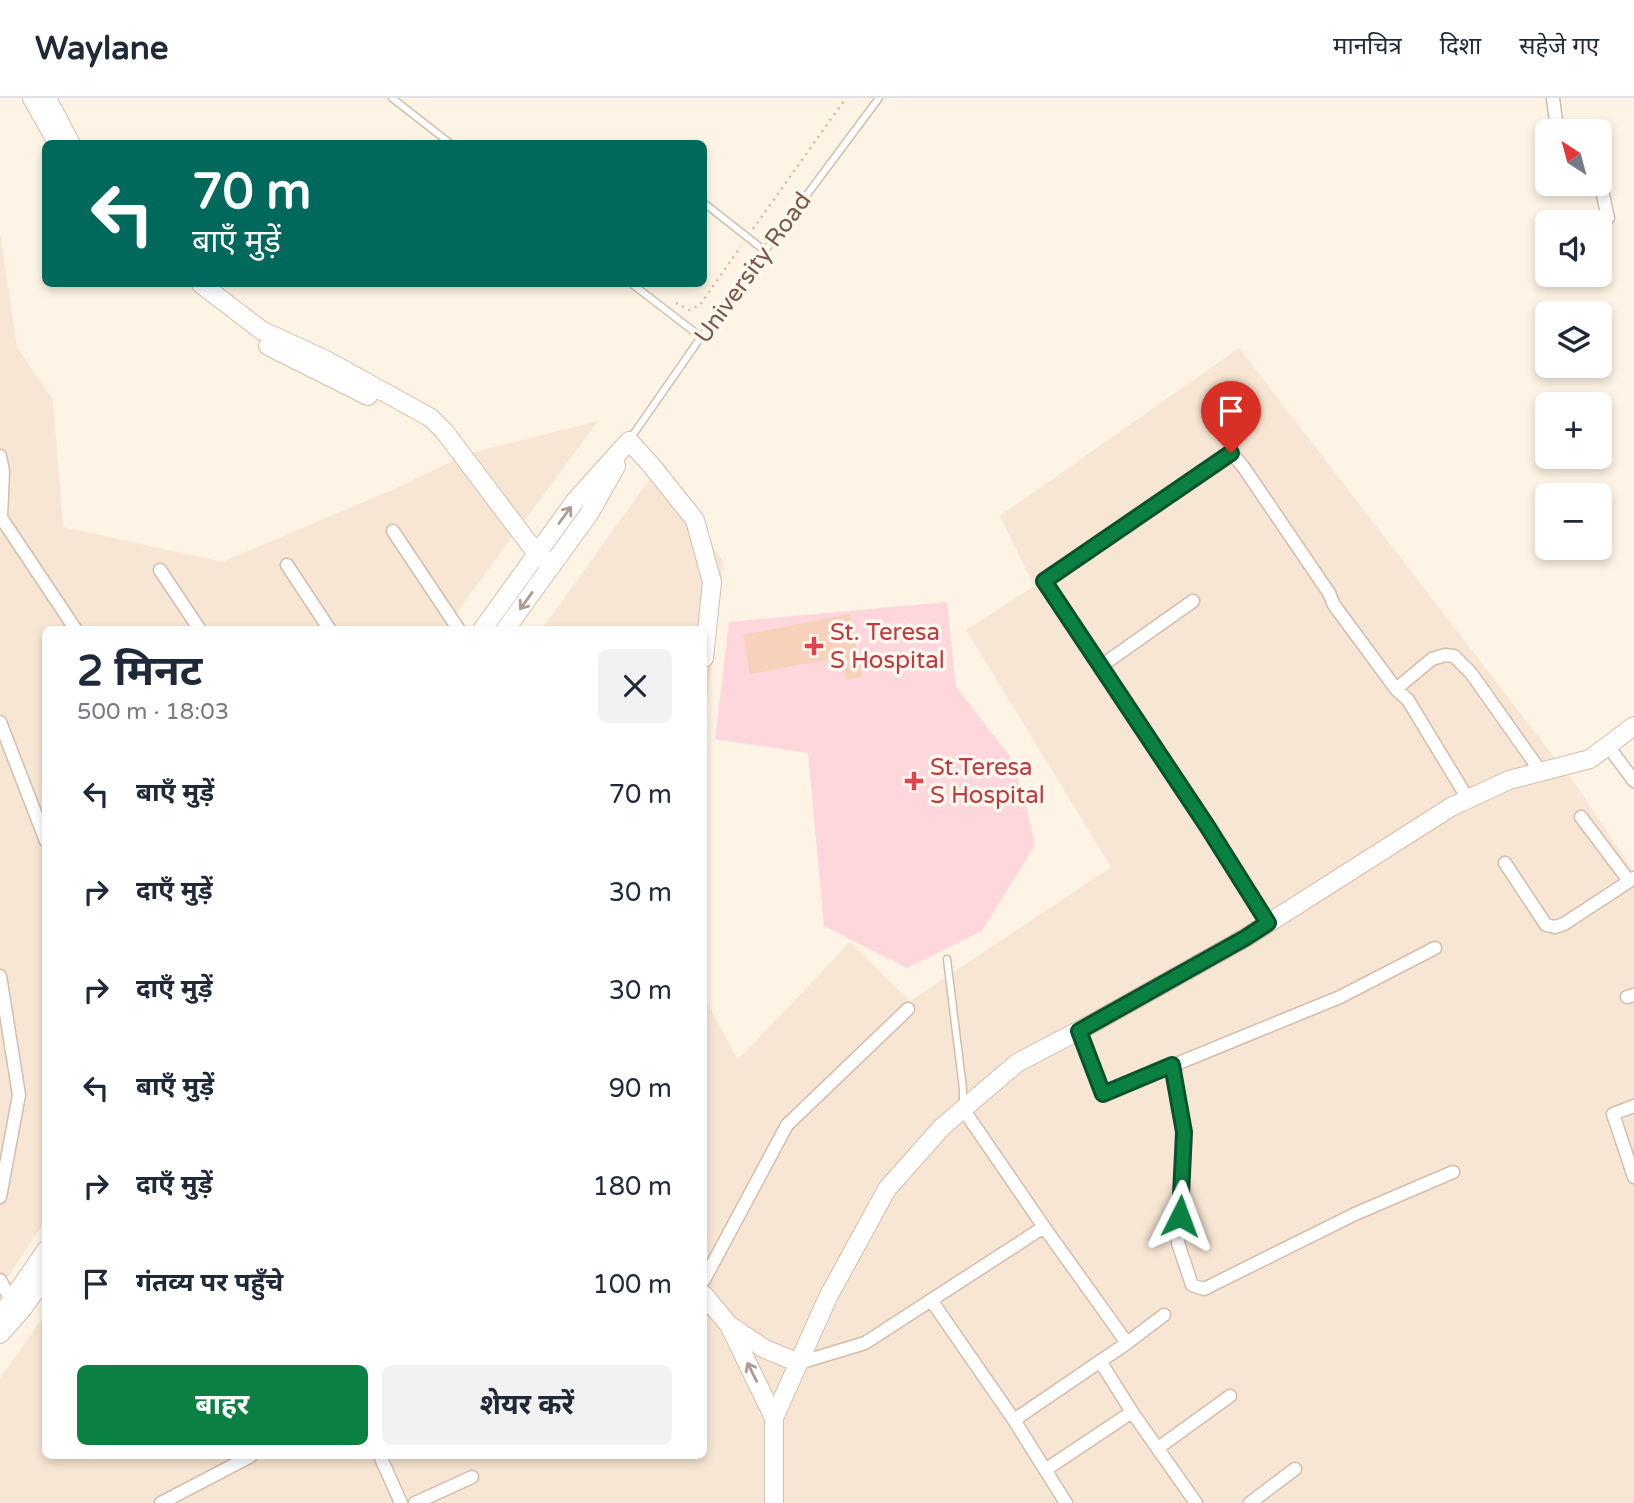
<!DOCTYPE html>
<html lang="hi">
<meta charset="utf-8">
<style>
:root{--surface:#fff;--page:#f2f2f3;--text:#1f2937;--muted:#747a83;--line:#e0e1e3;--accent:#0b8043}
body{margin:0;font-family:"Varela Round","Noto Sans Devanagari",sans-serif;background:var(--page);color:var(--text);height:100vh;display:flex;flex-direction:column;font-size:26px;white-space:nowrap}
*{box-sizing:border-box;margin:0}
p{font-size:23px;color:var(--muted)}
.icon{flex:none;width:38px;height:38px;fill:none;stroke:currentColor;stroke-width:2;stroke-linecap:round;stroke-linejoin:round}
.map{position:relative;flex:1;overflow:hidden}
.side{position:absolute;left:42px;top:528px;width:665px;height:833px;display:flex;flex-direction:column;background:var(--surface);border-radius:10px;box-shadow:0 4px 10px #0003}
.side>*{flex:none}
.banner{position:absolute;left:42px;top:42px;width:665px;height:147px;border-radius:10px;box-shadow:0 4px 10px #0003;background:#00695c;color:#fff;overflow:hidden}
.needle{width:46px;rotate:324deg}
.controls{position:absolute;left:1535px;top:21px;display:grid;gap:14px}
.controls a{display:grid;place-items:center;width:77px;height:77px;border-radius:10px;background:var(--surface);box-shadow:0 4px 10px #0003;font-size:35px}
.pin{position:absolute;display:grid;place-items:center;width:60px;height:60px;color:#fff;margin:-72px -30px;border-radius:50% 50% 50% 0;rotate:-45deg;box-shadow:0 0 7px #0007}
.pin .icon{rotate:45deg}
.me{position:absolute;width:77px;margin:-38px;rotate:3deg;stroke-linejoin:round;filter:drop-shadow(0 0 5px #0008)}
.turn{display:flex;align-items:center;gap:24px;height:147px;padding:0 35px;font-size:32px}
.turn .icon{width:91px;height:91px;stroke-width:2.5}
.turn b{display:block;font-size:49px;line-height:60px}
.round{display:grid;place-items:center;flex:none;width:74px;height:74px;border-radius:10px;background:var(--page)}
.headline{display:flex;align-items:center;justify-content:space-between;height:119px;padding:0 35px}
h1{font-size:42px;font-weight:700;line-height:52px}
.action{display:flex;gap:14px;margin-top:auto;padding:14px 35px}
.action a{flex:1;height:80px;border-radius:10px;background:var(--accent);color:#fff;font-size:28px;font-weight:700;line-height:80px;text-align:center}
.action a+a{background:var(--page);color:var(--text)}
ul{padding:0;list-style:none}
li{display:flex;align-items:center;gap:21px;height:98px;padding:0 35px}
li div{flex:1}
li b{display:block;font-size:26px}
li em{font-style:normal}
header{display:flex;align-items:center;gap:42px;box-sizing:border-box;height:98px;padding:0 35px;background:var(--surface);border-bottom:2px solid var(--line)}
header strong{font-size:33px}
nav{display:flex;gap:38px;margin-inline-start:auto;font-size:24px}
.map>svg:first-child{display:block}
.residential{fill:#f7e6d3}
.medical{fill:#fdd7dc}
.building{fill:#f7d1ba}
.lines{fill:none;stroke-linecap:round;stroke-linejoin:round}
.lane-casing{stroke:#d4bdac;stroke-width:9}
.street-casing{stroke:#d4bdac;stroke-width:15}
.secondary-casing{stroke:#d8bda9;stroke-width:20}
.path{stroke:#dcb49c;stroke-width:2.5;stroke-dasharray:2 5;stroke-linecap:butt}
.lane{stroke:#fff;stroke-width:6}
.street{stroke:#fff;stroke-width:12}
.secondary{stroke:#fff;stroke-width:18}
.oneway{stroke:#b09b91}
.route-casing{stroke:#07532c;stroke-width:18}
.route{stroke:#0b8043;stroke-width:12}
.health-dot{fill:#e0444e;stroke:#fff8ee;stroke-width:2.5}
.labels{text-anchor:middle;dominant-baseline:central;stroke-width:7;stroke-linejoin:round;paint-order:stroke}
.street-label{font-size:24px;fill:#7b5947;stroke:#fff8ee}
.health-label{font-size:24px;fill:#be3a42;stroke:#fff8ee;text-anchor:start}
</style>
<header>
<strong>Waylane</strong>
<nav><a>मानचित्र</a><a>दिशा</a><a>सहेजे गए</a></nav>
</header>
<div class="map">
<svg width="1634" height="1405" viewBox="0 0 1634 1405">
<rect width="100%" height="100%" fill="#fef4e5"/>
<path class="residential" d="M0 134 17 249 53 302 63 429 222 464 399 389 467 356 598 323 468 499 445 532H46L45 1123 0 1191Z
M1239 250 1578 690 1634 774V1405H0V1280L45 1217 46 1358H704V898L738 962 850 844 910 903 1111 769 966 532 1034 488 1000 418Z
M663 363 723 464 704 631V532H541Z"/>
<path class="medical" d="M947 504 956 589 1011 660 1026 707 1035 747 982 833 907 870 824 828 808 655 715 641 729 524Z"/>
<path class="building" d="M850 516 862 579 846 582 842 559 750 576 743 537Z"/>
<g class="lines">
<defs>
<path id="lane" d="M392 0 451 46
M704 105 765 153
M632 186 701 239
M630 341 701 239 879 0
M947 861 963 991V1006"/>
<path id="street" d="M1553 0 1556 23 1559 33
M1600 83 1608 120
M0 358 3 373 1 420
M0 418 76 532
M393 433 459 532
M287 467 330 532
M160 472 200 532
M1101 568 1193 503
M1396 591 1432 561 1445 557 1454 558 1471 575 1541 674
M0 624 46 743
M1608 648 1634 683
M1581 719 1629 783
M1505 765 1546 827 1555 829 1564 826 1634 780
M1268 825 1207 728 1044 483 1231 355 1242 367 1329 495 1334 507 1396 591 1408 602 1468 701
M0 878 19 997 0 1099
M1627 899 1634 897
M1079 933 1103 996 1340 899 1435 850
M1172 967 1184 1034 1178 1145 1192 1187 1204 1191 1355 1116 1453 1074
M1634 1008 1613 1016 1634 1079
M1044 1129 1127 1245
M0 1182 11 1202
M704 1182 787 1027 908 911
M931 1202 1014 1322 1066 1405
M1100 1263 1132 1314 1196 1405
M799 1265 865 1245 1044 1129 963 1011
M1014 1322 1127 1245 1164 1217
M1158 1350 1230 1298
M380 1358 401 1405
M1045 1372 1132 1314
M161 1405 251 1358
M415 1405 472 1379
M1250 1405 1295 1371"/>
<path id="secondary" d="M32 0 58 46
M47 0 71 46
M201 186 261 232 326 262 431 320 444 333 537 456 552 467
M268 248 368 298
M629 343 651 367 695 422 712 484 704 560
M482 532 575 403 629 343
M505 532 589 416 616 368
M704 1197 729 1227 774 1320
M0 1219 46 1152
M729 1227 765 1251 799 1265
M0 1236 23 1210 46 1177
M774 1405V1320L828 1199 887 1091 942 1029 1017 965 1097 923 1245 840 1451 709 1509 682 1590 661 1634 628"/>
</defs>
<use href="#lane" class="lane-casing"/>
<use href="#street" class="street-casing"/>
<use href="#secondary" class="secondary-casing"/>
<path class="path" d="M753 131 846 0
M676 205 689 212 700 207 741 148"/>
<use href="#lane" class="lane"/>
<use href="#street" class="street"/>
<use href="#secondary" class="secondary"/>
</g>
<defs><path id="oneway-shaft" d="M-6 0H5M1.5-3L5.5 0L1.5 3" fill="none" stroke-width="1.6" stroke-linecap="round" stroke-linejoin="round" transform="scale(1.75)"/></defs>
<g class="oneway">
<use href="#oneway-shaft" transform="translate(565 417) rotate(-54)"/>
<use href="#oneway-shaft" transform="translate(526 503) rotate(126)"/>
<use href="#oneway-shaft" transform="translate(752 1274) rotate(-116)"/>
</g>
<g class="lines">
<defs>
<path id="route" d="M1180 1118 1184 1034 1172 967 1103 996 1079 933 1245 840 1268 825 1207 728 1044 483 1231 355"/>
</defs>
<use href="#route" class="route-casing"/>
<use href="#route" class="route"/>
</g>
<g class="health-dot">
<path d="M810.5 537.5h7v7h7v7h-7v7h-7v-7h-7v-7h7z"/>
<path d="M910.5 672.5h7v7h7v7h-7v7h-7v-7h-7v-7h7z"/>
</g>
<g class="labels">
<g class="street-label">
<text transform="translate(753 170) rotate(-54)">University Road</text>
</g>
<g class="health-label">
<text x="830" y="534">St. Teresa<tspan x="830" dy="28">S Hospital</tspan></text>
<text x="930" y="669">St.Teresa<tspan x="930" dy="28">S Hospital</tspan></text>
</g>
</g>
</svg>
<div class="controls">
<a><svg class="needle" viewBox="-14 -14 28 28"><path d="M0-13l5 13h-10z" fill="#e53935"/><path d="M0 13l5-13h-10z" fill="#747a83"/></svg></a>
<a><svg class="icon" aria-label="sound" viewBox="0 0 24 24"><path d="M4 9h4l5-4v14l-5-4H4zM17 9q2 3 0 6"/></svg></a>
<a><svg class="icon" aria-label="layers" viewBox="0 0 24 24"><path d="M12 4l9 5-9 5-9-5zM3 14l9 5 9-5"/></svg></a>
<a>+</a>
<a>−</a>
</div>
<div class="pin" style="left:1231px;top:355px;background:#d93025"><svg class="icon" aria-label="arrive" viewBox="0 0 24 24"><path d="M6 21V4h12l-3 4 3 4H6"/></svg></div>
<svg class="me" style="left:1180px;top:1118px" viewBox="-20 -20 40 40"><path d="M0-17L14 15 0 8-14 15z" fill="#0b8043" stroke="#fff" stroke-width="4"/></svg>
<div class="banner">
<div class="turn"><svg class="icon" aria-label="left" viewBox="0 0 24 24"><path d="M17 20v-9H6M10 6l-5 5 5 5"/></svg><div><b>70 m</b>बाएँ मुड़ें</div></div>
</div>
<section class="side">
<div class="headline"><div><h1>2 मिनट</h1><p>500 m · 18:03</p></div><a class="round"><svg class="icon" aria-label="close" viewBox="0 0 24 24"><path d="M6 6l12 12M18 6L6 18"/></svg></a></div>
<ul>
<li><svg class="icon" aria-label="left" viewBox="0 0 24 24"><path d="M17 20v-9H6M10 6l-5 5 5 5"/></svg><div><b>बाएँ मुड़ें</b></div><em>70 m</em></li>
<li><svg class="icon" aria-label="right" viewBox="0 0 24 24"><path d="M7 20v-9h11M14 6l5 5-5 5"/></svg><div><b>दाएँ मुड़ें</b></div><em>30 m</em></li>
<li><svg class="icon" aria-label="right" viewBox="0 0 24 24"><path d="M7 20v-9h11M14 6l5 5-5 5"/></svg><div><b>दाएँ मुड़ें</b></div><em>30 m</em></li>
<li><svg class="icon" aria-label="left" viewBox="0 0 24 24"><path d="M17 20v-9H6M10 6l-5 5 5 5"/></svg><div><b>बाएँ मुड़ें</b></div><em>90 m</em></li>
<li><svg class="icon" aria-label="right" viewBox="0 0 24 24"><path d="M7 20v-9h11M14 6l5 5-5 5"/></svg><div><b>दाएँ मुड़ें</b></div><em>180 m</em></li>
<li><svg class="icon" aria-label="arrive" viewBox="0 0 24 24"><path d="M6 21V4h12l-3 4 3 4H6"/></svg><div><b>गंतव्य पर पहुँचे</b></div><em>100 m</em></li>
</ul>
<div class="action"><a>बाहर</a><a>शेयर करें</a></div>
</section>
</div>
